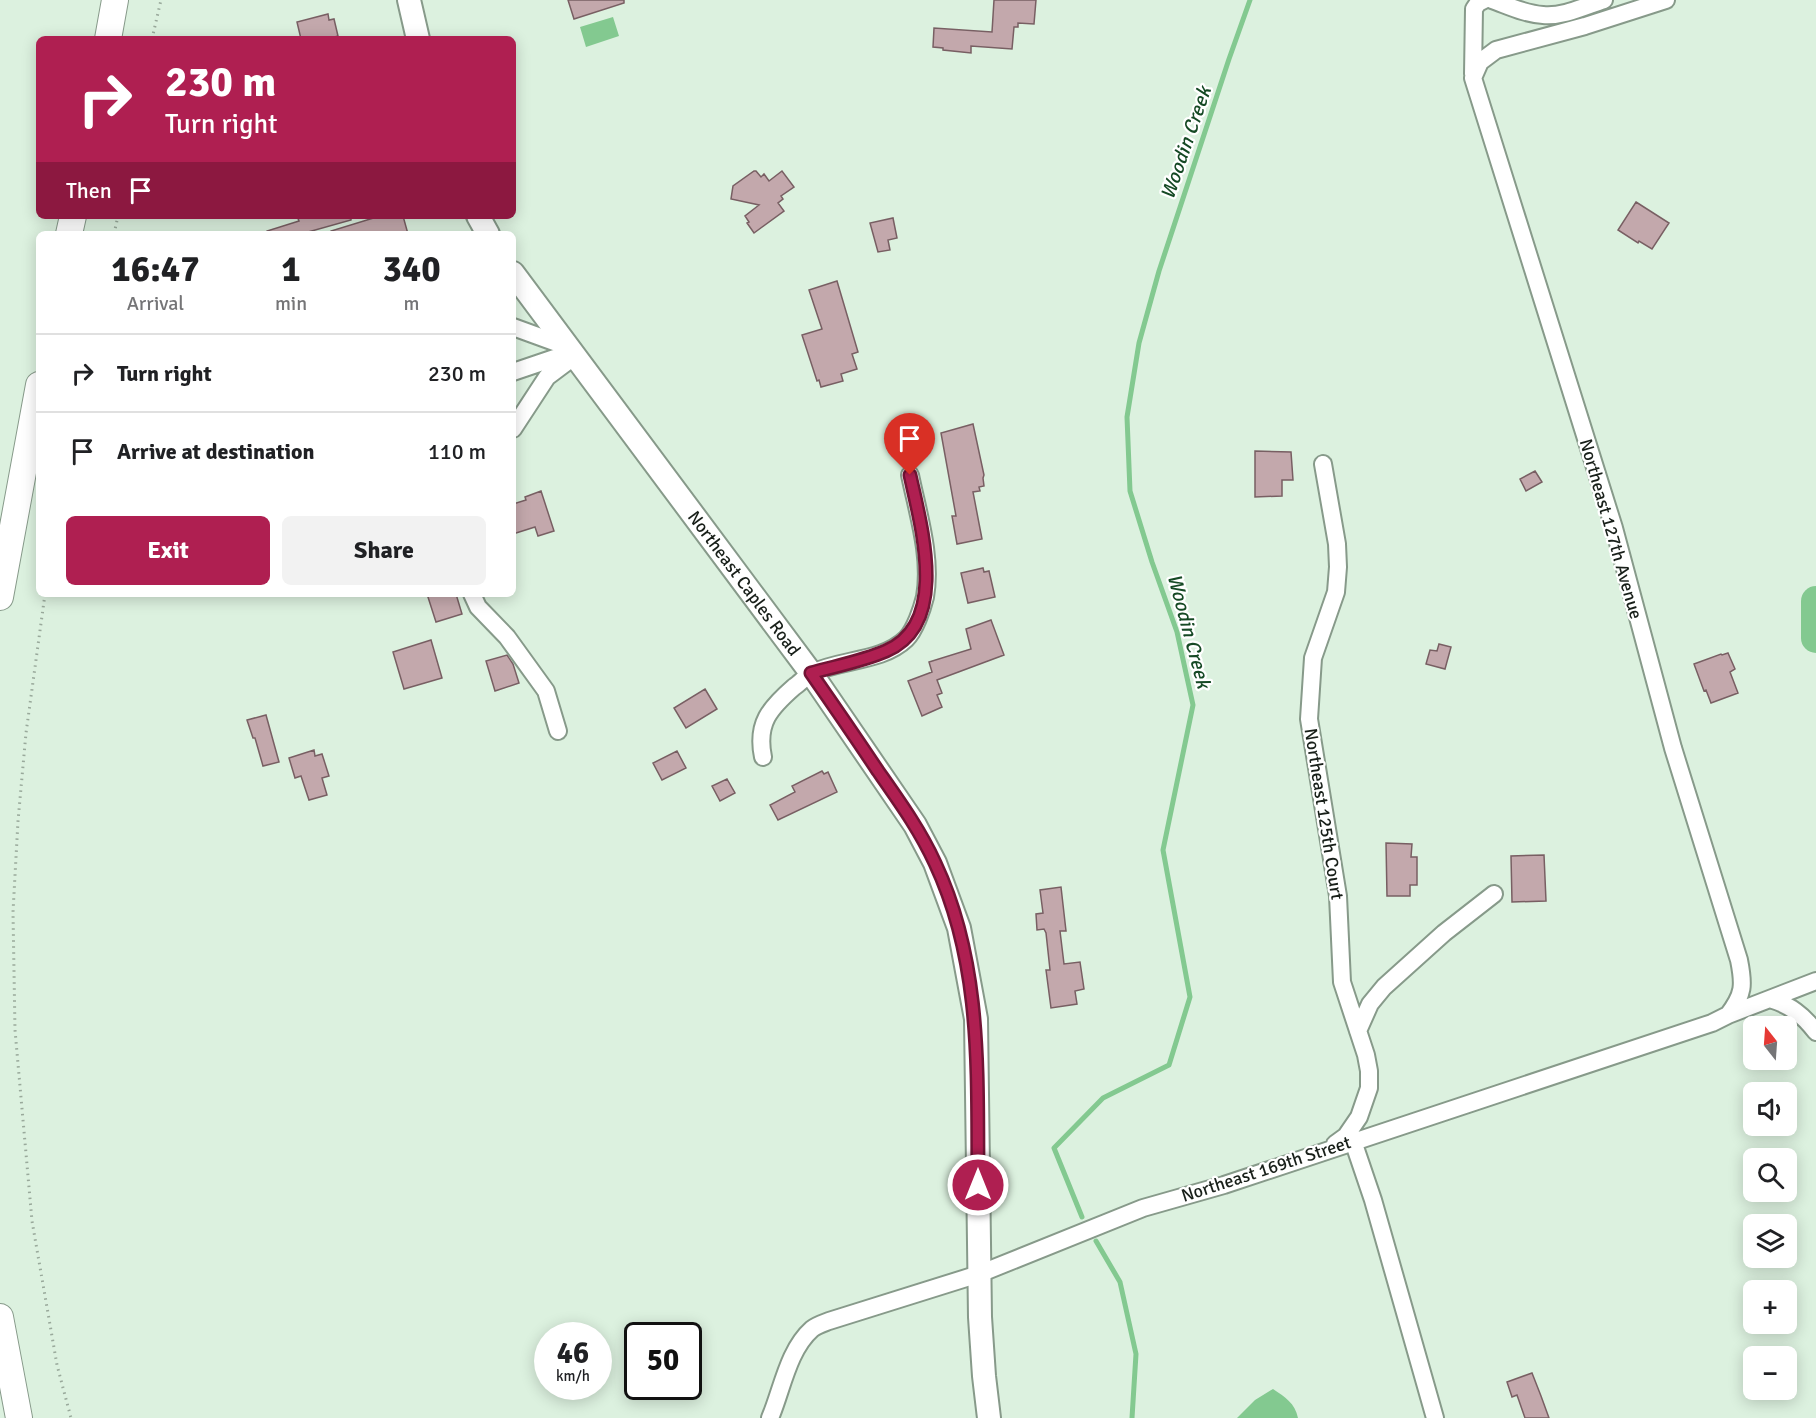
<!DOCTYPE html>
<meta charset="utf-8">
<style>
:root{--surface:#fff;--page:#f2f2f2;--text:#202124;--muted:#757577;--line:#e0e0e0;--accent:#af1f51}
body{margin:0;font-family:Signika,sans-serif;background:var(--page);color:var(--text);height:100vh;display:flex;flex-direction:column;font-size:22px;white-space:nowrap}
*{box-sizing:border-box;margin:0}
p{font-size:20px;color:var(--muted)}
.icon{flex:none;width:33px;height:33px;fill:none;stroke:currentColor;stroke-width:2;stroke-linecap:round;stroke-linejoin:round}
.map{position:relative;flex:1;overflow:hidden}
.side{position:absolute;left:36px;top:231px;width:480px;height:366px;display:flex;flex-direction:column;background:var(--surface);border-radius:9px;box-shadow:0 3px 15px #0003}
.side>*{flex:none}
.banner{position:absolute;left:36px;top:36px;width:480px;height:183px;border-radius:9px;box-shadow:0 3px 15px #0003;background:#af1f51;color:#fff;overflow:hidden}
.needle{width:39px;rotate:343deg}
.buttons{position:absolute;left:1743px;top:1016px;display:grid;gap:12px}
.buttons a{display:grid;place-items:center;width:54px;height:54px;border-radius:9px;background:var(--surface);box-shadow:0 3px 15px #0003;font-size:30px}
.speed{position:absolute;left:534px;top:1322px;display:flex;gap:12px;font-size:30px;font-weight:700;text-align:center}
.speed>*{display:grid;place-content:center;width:78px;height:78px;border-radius:50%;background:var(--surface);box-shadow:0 3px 15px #0003;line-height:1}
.speed small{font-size:15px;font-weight:400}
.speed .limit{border:3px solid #111;border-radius:9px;background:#fff;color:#111}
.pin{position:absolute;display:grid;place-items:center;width:51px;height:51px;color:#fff;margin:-62px -26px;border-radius:50% 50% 50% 0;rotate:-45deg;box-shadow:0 0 6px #0007}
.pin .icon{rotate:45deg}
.me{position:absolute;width:66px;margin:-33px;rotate:0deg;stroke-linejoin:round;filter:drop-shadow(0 0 4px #0008)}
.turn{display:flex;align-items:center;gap:21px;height:126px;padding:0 30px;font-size:27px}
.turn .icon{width:78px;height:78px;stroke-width:2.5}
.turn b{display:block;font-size:42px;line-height:51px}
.then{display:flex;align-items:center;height:57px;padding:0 30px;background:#0003;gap:12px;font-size:22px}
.eta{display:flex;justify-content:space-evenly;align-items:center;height:102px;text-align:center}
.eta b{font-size:36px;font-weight:800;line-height:42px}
.button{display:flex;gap:12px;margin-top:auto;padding:12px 30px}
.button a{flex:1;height:69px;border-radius:9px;background:var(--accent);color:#fff;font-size:24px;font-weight:800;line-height:69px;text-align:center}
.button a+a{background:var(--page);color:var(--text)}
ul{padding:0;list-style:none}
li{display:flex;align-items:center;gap:18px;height:78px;padding:0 30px;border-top:2px solid var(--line)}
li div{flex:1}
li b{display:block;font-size:22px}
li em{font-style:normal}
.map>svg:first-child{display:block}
.water{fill:#83c990}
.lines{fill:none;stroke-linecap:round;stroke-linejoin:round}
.stream{stroke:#83c990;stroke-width:5}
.river{stroke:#83c990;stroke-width:30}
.building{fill:#c3a8ac;stroke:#785f63;stroke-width:1.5}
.minor-casing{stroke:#879a8a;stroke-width:20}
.major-casing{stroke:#879a8a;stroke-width:26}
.highway-casing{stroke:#879a8a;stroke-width:28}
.path{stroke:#99a99b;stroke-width:3;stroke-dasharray:1.5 4.5;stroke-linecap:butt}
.minor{stroke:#fff;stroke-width:16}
.major{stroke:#fff;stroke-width:22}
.highway{stroke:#fff;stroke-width:26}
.route-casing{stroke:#721435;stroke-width:15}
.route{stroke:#af1f51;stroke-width:10}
.labels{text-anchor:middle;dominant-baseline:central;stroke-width:4.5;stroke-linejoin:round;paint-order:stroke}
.street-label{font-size:18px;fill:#181f19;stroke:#fff}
.water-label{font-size:20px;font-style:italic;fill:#154924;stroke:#fff}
</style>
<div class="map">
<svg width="1816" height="1418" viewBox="0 0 1816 1418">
<rect width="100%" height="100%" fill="#dcf1df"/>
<path class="water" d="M613 17 619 36 586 47 580 27Z
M1273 1389C1285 1397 1295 1403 1298 1418H1237L1255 1400Z"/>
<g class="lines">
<path class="stream" d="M1082 1217 1054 1148 1103 1098 1169 1065 1190 997 1163 850 1193 705 1177 632 1152 562 1130 491 1127 417 1139 343 1159 271 1229 59 1250 0
M1096 1241 1120 1282 1136 1354 1132 1418"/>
<path class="river" d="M1816 601V638"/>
</g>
<path class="building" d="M568 0H624V3L574 19Z
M994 0H1036L1034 24 1018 23V27H1014L1012 49 971 46V53L943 50V48L933 47 934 28 992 32Z
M328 14 329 20 334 19 338 36 328 39H301L297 22Z
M754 171H756L761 177 764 174 769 181 782 171 794 187 781 196 783 199 778 203 784 211 754 233 747 223 749 222 745 216 759 205 731 199 733 186Z
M1636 202 1669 223 1652 249 1639 241 1638 243 1618 230Z
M297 216H351V220L301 234H267V231L299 221Z
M380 216H403L408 234H331V231Z
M893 218 897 238 888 240 890 250 878 252 870 223Z
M837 281 858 352 852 354 857 369 841 374 843 381 821 387 819 380 817 381 802 335 822 329 809 290Z
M973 424 984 475 983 478 984 486 979 487 980 491 973 492 982 539 957 544 952 516H956L941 433Z
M1255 451 1291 452 1293 480H1282V496L1255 497Z
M1535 471 1542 482 1526 491 1520 479Z
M541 491 554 531 538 536 535 527 513 534V504L526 500 525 497Z
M983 568 984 572 989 571 995 597 968 603 961 573Z
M427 594H456L462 614 436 622Z
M991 620 1004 655 937 680 942 693 937 695 942 707 922 716 908 681 932 672 929 662 971 649 966 629Z
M431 640 442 678 404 689 393 652Z
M1439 644 1451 647 1445 669 1426 664 1430 650 1437 651Z
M1728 653 1735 669 1730 672 1738 693 1711 703 1706 690 1704 691 1694 664 1721 654 1722 655Z
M507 655 513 664 519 683 495 691 486 661Z
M705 689 717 709 686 728 674 708Z
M266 715 279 762 263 766 255 738H253L247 720Z
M314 750 315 756 322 754 329 776 322 778 327 795 309 800 301 776 295 778 289 758Z
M677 751 686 768 662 780 653 763Z
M822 771 824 774 828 772 837 792 778 820 770 805 795 792 792 786Z
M727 779 735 793 720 801 712 786Z
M1386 843 1412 844 1411 857H1417V885H1410V896H1387Z
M1544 855 1546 901 1512 902 1511 856Z
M1061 887 1066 931H1060L1064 964 1080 962 1084 989 1075 991 1077 1004 1051 1008 1046 970H1050L1046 933 1044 929 1037 930 1036 914 1043 913 1040 890Z
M1532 1373 1541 1396 1549 1418H1525L1517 1395 1512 1397 1507 1382Z"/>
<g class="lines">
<defs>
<path id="minor" d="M1492 0C1509 6 1525 14 1543 15 1563 17 1585 6 1604 0
M1666 0 1585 26 1496 50 1480 62 1473 78 1614 528 1673 748 1739 960C1744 985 1744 994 1728 1015
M1473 74 1474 9 1478 3 1484 0
M513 327 568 347
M513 372 572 352
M513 429 547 377 575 356
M1323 464 1337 544 1338 567 1336 592 1313 658 1309 719 1338 896 1342 982 1366 1055 1369 1071V1088L1359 1117 1346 1136 1335 1144
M472 594 478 607 507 637 546 691 558 731
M763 757C756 723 770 708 794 687 800 683 806 676 812 673 841 659 882 662 906 639 915 630 922 609 925 597 932 557 918 514 910 475
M1770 999C1790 1005 1803 1015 1816 1032
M1358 1031 1370 1004 1384 987 1444 933 1494 894
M1353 1141 1373 1200 1435 1418
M770 1418C782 1390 788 1350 812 1329 817 1325 824 1323 829 1321L979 1274 1143 1208 1224 1185 1712 1023 1728 1015 1816 981"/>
<g id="major">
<path d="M409 0 418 39"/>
<path d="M478 216 488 234"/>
<path id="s1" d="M513 273 811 673 915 825 935 863 959 928 976 1019 980 1317 984 1376 989 1418"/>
</g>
<path id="highway" d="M108 39 115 0
M69 234 73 216
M0 597 39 385
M0 1317 19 1418"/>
</defs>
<use href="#minor" class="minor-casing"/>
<use href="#major" class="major-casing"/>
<use href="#highway" class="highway-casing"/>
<path class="path" d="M152 39 161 0
M114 234 118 216
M45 594 26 733 18 821 13 912 15 1030 32 1221 57 1365 71 1418"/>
<use href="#minor" class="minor"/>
<use href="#major" class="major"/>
<use href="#highway" class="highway"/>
</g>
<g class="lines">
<defs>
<path id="route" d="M910 475C921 526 950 624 886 651 863 661 836 666 811 673 834 706 856 738 878 771 899 801 920 830 935 863 983 965 977 1075 978 1185"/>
</defs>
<use href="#route" class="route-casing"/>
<use href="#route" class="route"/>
</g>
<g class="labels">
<g class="street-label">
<text transform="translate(1611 529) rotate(74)">Northeast 127th Avenue</text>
<text stroke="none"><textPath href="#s1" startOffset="387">Northeast Caples Road</textPath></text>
<text transform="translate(1324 814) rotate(81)">Northeast 125th Court</text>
<text transform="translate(1266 1169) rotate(-18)">Northeast 169th Street</text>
</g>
<g class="water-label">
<text transform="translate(1186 143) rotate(-71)">Woodin Creek</text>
<text transform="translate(1189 631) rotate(75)">Woodin Creek</text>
</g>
</g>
</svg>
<div class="buttons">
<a><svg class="needle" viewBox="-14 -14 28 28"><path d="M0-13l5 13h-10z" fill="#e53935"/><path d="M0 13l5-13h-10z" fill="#757577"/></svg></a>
<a><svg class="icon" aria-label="sound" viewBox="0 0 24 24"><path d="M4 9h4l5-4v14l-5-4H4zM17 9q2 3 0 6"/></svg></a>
<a><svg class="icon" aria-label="search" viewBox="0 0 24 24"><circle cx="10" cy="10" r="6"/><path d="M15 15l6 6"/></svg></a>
<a><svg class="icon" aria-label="layers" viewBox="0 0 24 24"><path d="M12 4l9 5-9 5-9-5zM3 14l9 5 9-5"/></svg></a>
<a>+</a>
<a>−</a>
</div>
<div class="speed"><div>46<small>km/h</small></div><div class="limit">50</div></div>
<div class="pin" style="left:910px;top:475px;background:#d93025"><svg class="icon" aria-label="arrive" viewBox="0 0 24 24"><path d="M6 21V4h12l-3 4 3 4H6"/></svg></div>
<svg class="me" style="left:978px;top:1185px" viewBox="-20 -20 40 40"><circle r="17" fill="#af1f51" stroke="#fff" stroke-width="3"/><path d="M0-11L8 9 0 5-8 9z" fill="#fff"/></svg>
<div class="banner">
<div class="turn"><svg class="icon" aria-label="right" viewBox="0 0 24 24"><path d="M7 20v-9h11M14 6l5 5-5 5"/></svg><div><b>230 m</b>Turn right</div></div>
<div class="then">Then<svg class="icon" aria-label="arrive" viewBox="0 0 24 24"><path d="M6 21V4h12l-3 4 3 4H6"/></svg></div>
</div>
<section class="side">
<div class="eta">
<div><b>16:47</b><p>Arrival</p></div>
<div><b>1</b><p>min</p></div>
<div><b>340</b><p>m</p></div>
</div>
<ul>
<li><svg class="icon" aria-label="right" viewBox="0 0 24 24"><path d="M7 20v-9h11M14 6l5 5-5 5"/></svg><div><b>Turn right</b></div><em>230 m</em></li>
<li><svg class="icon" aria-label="arrive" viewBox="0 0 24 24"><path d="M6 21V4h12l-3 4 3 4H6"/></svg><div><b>Arrive at destination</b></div><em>110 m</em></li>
</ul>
<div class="button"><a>Exit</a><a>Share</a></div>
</section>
</div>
